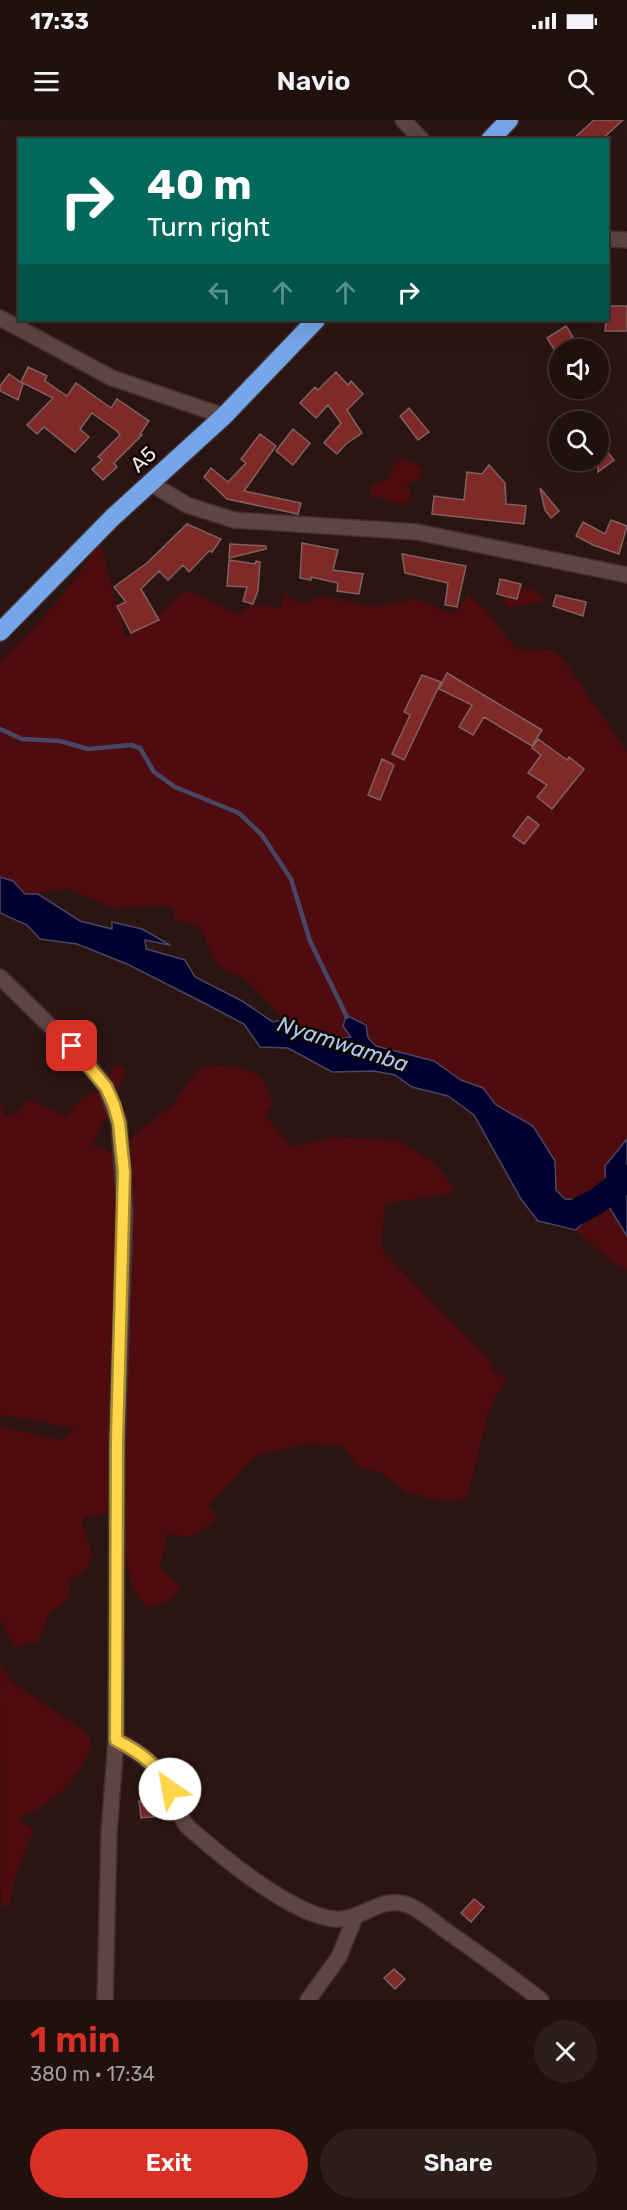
<!DOCTYPE html>
<meta charset="utf-8">
<style>
:root{--surface:#20100e;--page:#2d1e1c;--text:#f1f3f6;--muted:#a29d9e;--line:#3d302e;--accent:#d93025}
body{margin:0;font-family:Rubik,sans-serif;background:var(--page);color:var(--text);height:100vh;display:flex;flex-direction:column;font-size:22px;white-space:nowrap}
*{box-sizing:border-box;margin:0}
p{font-size:20px;color:var(--muted)}
.icon{flex:none;width:33px;height:33px;fill:none;stroke:currentColor;stroke-width:2;stroke-linecap:round;stroke-linejoin:round}
.map{position:relative;height:1880px;overflow:hidden}
.details{display:flex;flex-direction:column;background:var(--surface);flex:1}
.details>*{flex:none}
.top-card{position:absolute;left:18px;top:18px;width:591px;height:183px;border-radius:0px;box-shadow:0 6px 24px #0002,0 0 0 2px var(--line);background:#00695c;color:#fff;overflow:hidden}
.buttons{position:absolute;left:549px;top:219px;display:grid;gap:12px}
.buttons a{display:grid;place-items:center;width:60px;height:60px;border-radius:50%;background:var(--surface);box-shadow:0 6px 24px #0002,0 0 0 2px var(--line);font-size:30px}
.pin{position:absolute;display:grid;place-items:center;width:51px;height:51px;color:#fff;margin:-26px;border-radius:12px;box-shadow:0 3px 9px #0006}
.me{position:absolute;width:66px;margin:-33px;rotate:327deg;stroke-linejoin:round;filter:drop-shadow(0 0 4px #0008)}
.turn{display:flex;align-items:center;gap:21px;height:126px;padding:0 30px;font-size:27px}
.turn .icon{width:78px;height:78px;stroke-width:2.5}
.turn b{display:block;font-size:42px;line-height:51px}
.lanes{display:flex;align-items:center;height:57px;padding:0 30px;background:#0003;justify-content:center;gap:30px;direction:ltr}
.lanes .off{opacity:.35}
.round{display:grid;place-items:center;flex:none;width:63px;height:63px;border-radius:32px;background:var(--page)}
.headline{display:flex;align-items:center;justify-content:space-between;height:102px;padding:0 30px}
h1{font-size:36px;font-weight:600;line-height:45px;color:var(--accent)}
.cta{display:flex;gap:12px;margin-top:auto;padding:12px 30px}
.cta a{flex:1;height:69px;border-radius:36px;background:var(--accent);color:#fff;font-size:24px;font-weight:600;line-height:69px;text-align:center}
.cta a+a{background:var(--page);color:var(--text)}
.status{display:flex;justify-content:space-between;align-items:center;height:42px;padding:0 30px;background:var(--surface);direction:ltr}
.status svg{height:16px;fill:currentColor}
header{display:flex;justify-content:space-between;align-items:center;height:78px;padding:0 30px;background:var(--surface);font-size:27px;font-weight:600}
.map>svg:first-child{display:block}
.green{fill:#4f0c0f}
.water{fill:#00012e;stroke:#494564;stroke-width:1.5}
.lines{fill:none;stroke-linecap:round;stroke-linejoin:round}
.stream{stroke:#494564;stroke-width:4.5}
.river{stroke:#00012e;stroke-width:26}
.building{fill:#802929;stroke:#7e6260;stroke-width:1.5}
.minor-casing{stroke:#3f2f2f;stroke-width:18}
.highway-casing{stroke:#3f2f2f;stroke-width:21}
.minor{stroke:#5e4442;stroke-width:15}
.highway{stroke:#74a6e9;stroke-width:18}
.route-casing{stroke:#a68a30;stroke-width:15}
.route{stroke:#ffd54a;stroke-width:10}
.labels{text-anchor:middle;dominant-baseline:central;stroke-width:5;stroke-linejoin:round;paint-order:stroke}
.street-label{font-size:21px;fill:#f4e3e1;stroke:#0d0404}
.water-label{font-size:22px;font-style:italic;fill:#afcaef;stroke:#0d0404}
</style>
<div class="status"><b>17:33</b><svg viewBox="0 0 49 12"><path d="M0 12V9h3v3zM5 12V6h3v6zM10 12V3h3v9zM15 12V0h3v12zM26 1h20v11H26zM47 4h2v5h-2z"/></svg></div>
<header><svg class="icon" aria-label="menu" viewBox="0 0 24 24"><path d="M4 6h16M4 12h16M4 18h16"/></svg>Navio<svg class="icon" aria-label="search" viewBox="0 0 24 24"><circle cx="10" cy="10" r="6"/><path d="M15 15l6 6"/></svg></header>
<div class="map">
<svg width="627" height="1880" viewBox="0 0 627 1880">
<rect width="100%" height="100%" fill="#2b1513"/>
<path class="green" d="M401 339 411 341 421 348 420 358 407 364 412 377 404 384 371 376V364L387 360 391 356 390 348Z
M100 422 125 517 155 499 186 470 237 494 253 485 281 488 284 472 294 481 307 484 320 476 372 487 416 479 454 495 468 474 490 494 515 529 552 530 561 536 627 632V1019L623 1024 606 1082 627 1116V1150L611 1141 576 1110 585 1100 581 1093 602 1081 578 1077 565 1079 556 1070 555 1041 533 1006 496 985 483 968 461 960 434 941 375 926 368 918 367 906 358 899 346 895 351 917C291 920 286 899 248 862 240 854 228 854 220 846 202 829 214 804 175 800L173 786 113 788 66 768 38 774H25L13 761 0 757V541C38 505 73 467 100 422Z
M504 465 534 471 546 480 508 488 504 481Z
M116 944 126 949 113 985 92 1024 113 1033 173 984 200 947C218 945 253 944 264 962 268 968 270 978 273 985L265 995 292 1027 332 1017 399 1021 435 1043 451 1064 454 1073 385 1084 381 1129 493 1245 490 1248 506 1259 488 1292 467 1379 441 1381 407 1372 379 1352 358 1347 344 1327 311 1323 256 1335 208 1386 217 1393 213 1404 188 1417 167 1414 160 1448 181 1468 169 1482 145 1487 132 1467 116 1388 100 1396H85L82 1405 92 1433 88 1448 69 1461V1478L48 1495 39 1521 15 1527 0 1501V1307L62 1320 74 1308 0 1295V976L5 996 18 993 28 979 65 996 83 977 101 968Z
M0 1544 10 1560 87 1613 92 1627C73 1666 56 1680 18 1699L34 1710 16 1752 10 1785 1 1787Z"/>
<path class="water" d="M0 757 13 761 25 774H38L80 801 112 809V802L142 809 170 825 145 820 146 829 185 840 195 857 242 881 273 902 283 900C299 915 330 922 351 917L343 906 346 895 366 905 368 918 376 926 434 941 461 960 483 968 496 985 533 1006 555 1041 556 1070 565 1079 603 1081 581 1093 585 1100 576 1110 538 1101 521 1079 474 995 448 976 412 967 395 955 374 951 332 952 288 928 260 927 244 904 208 885 127 844 77 824 40 819 27 805 0 793Z
M627 1019V1116L606 1082 605 1046Z"/>
<g class="lines">
<path class="stream" d="M0 609 22 619 60 621 88 629 131 625 140 628 154 652 175 667 239 693 262 715 291 759 310 821 347 897"/>
<path class="river" d="M568 1093 571 1095 597 1081 627 1058"/>
</g>
<path class="building" d="M594 0H623L601 20H572Z
M608 186H627V211H605Z
M566 206 573 217 554 229 547 218Z
M28 247 47 256 45 261 67 276 76 263 111 288 117 279 149 301 140 314 142 315 114 343 117 347 103 360 92 349 102 340 98 337 120 315 117 311 92 293 80 309 89 317 75 332 44 307 37 314 27 305 53 278 21 262Z
M336 252 348 265 351 261 363 274 347 290 362 313 346 324 337 334 324 323 341 303 328 285 316 298 300 283 315 267 318 270Z
M9 254 23 264 18 280 0 271V266Z
M409 288 429 312 418 320 400 296Z
M293 309 310 323 293 345 276 331Z
M260 314 276 326 244 371 301 383 298 394 227 379 204 357 211 348 228 362 246 343 241 339Z
M598 320 614 340 598 352Z
M489 345 505 363 506 384 526 386 524 404 432 394 434 376 464 380 467 352 482 354Z
M540 368 559 391 551 398 545 390Z
M611 400 627 406 619 434 593 425 576 416 583 402 605 414Z
M187 404 221 419 212 432 209 431 189 452 183 445 168 460 159 451 141 469 159 500 131 513 117 486 126 482 114 467 147 443Z
M302 423 338 430 333 450 363 454 359 474 337 471 338 463 311 457V460L300 458Z
M230 424 266 426V429L229 438Z
M402 434 466 446 457 487 445 485 448 463 405 453Z
M229 440 255 444 256 441 260 442 258 470 253 484 243 481 247 467 227 466Z
M500 459 521 464 517 479 497 474Z
M556 475 586 482 583 496 553 486Z
M447 553 542 610 532 626 484 597 473 615 459 607 472 585 439 569Z
M422 555 441 562 404 640 392 634 410 595 404 592Z
M538 619 567 640 569 637 584 649 552 689 537 677 547 665 528 653 541 635 532 628Z
M382 639 394 645 380 680 368 675Z
M528 696 539 705 524 724 513 716Z
M139 1681 170 1694V1695L141 1698Z
M474 1779 484 1787 471 1802 461 1793Z
M394 1849 405 1859 395 1869 384 1858Z"/>
<g class="lines">
<defs>
<path id="minor" d="M403 0 422 20
M608 119 627 120
M0 198 112 258 224 296
M150 363 187 385 234 400 417 412 627 455
M0 857 85 940 106 967 119 1003 125 1091 117 1320 116 1620 109 1713 105 1880
M116 1620C144 1634 161 1648 174 1678 179 1689 180 1699 189 1708 221 1736 291 1794 334 1799 362 1802 380 1774 408 1785 421 1790 434 1802 445 1810 478 1833 510 1856 541 1880
M308 1880 339 1837 355 1797"/>
<path id="highway" d="M490 20 509 0
M0 512 113 397 224 296 316 200"/>
</defs>
<use href="#minor" class="minor-casing"/>
<use href="#highway" class="highway-casing"/>
<use href="#minor" class="minor"/>
<use href="#highway" class="highway"/>
</g>
<g class="lines">
<defs>
<path id="route" d="M72 926 106 967 114 985 119 1003 124 1052 117 1320 116 1620C141 1633 157 1644 170 1669"/>
</defs>
<use href="#route" class="route-casing"/>
<use href="#route" class="route"/>
</g>
<g class="labels">
<g class="street-label">
<text transform="translate(143 339) rotate(-42)">A5</text>
</g>
<g class="water-label">
<text transform="translate(343 924) rotate(18)">Nyamwamba</text>
</g>
</g>
</svg>
<div class="buttons">
<a><svg class="icon" aria-label="sound" viewBox="0 0 24 24"><path d="M4 9h4l5-4v14l-5-4H4zM17 9q2 3 0 6"/></svg></a>
<a><svg class="icon" aria-label="search" viewBox="0 0 24 24"><circle cx="10" cy="10" r="6"/><path d="M15 15l6 6"/></svg></a>
</div>
<div class="pin" style="left:72px;top:926px;background:#d93025"><svg class="icon" aria-label="arrive" viewBox="0 0 24 24"><path d="M6 21V4h12l-3 4 3 4H6"/></svg></div>
<svg class="me" style="left:170px;top:1669px" viewBox="-20 -20 40 40"><circle r="19" fill="#fff"/><path d="M0-13L10 11 0 6-10 11z" fill="#ffd54a"/></svg>
<div class="top-card">
<div class="turn"><svg class="icon" aria-label="right" viewBox="0 0 24 24"><path d="M7 20v-9h11M14 6l5 5-5 5"/></svg><div><b>40 m</b>Turn right</div></div>
<div class="lanes"><svg class="icon off" aria-label="left" viewBox="0 0 24 24"><path d="M17 20v-9H6M10 6l-5 5 5 5"/></svg><svg class="icon off" aria-label="ahead" viewBox="0 0 24 24"><path d="M12 20V5M6 11l6-6 6 6"/></svg><svg class="icon off" aria-label="ahead" viewBox="0 0 24 24"><path d="M12 20V5M6 11l6-6 6 6"/></svg><svg class="icon" aria-label="right" viewBox="0 0 24 24"><path d="M7 20v-9h11M14 6l5 5-5 5"/></svg></div>
</div>
</div>
<section class="details">
<div class="headline"><div><h1>1 min</h1><p>380 m · 17:34</p></div><a class="round"><svg class="icon" aria-label="close" viewBox="0 0 24 24"><path d="M6 6l12 12M18 6L6 18"/></svg></a></div>
<div class="cta"><a>Exit</a><a>Share</a></div>
</section>
